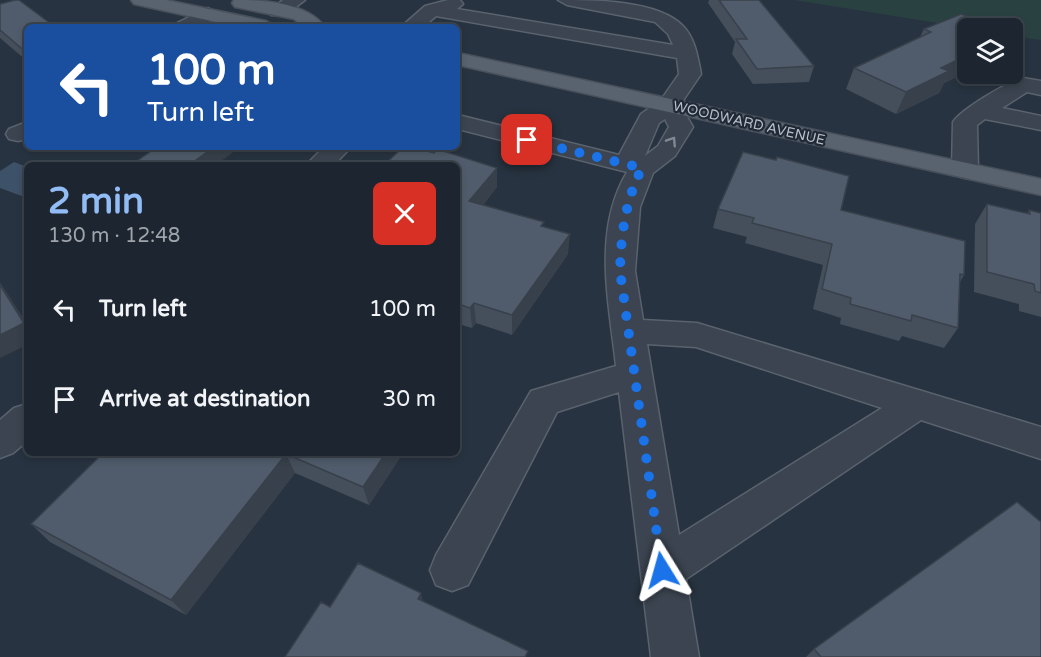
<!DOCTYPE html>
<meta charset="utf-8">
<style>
:root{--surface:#1d2630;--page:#252e38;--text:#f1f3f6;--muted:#a0a5ab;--line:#3b434c;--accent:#92bcf5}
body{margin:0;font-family:"Varela Round",sans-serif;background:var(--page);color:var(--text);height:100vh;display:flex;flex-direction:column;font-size:22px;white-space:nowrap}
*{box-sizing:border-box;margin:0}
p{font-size:20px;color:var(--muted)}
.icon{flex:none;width:33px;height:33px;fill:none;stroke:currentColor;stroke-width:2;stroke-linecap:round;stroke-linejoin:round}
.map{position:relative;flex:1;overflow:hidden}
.panel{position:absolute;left:24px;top:162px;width:436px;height:294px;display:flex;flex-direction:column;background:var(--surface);border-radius:9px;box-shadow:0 3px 9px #0003,0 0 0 2px var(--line)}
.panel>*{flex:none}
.hud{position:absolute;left:24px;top:24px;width:436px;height:126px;border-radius:9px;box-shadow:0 3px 9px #0003,0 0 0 2px var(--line);background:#1a4fa0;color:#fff;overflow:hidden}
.tools{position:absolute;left:957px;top:18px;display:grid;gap:12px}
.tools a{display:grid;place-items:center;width:66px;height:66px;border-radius:9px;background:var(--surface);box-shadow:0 3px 9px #0003,0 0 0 2px var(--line);font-size:30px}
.pin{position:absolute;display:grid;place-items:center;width:51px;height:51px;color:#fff;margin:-26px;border-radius:12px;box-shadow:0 3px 9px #0006}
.me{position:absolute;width:66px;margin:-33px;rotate:352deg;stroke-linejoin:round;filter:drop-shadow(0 0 4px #0008)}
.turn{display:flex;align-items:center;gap:21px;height:126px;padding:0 24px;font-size:27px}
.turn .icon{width:78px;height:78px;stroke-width:2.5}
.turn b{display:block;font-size:42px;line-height:51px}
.round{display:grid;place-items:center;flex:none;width:63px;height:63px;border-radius:9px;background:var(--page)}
.summary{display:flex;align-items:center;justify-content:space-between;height:102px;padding:0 24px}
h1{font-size:36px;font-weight:800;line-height:45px;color:var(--accent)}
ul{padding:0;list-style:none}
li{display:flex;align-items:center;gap:18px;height:90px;padding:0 24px}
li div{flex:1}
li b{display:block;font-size:22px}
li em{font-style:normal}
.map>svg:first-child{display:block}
.green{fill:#2a4142}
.water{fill:#3d5168}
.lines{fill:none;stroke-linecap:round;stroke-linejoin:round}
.minor-casing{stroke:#59626d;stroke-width:3}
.major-casing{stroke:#48505c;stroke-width:3}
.minor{fill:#3b4450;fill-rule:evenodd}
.major{fill:#596370;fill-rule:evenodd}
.wall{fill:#454f5c}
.shaded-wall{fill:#38404b}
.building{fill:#505c6b;stroke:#38404b;stroke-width:1.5}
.oneway{stroke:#808893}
.route{stroke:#1a73e8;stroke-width:10;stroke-dasharray:0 18}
.labels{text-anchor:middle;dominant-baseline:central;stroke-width:4.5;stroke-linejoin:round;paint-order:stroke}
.far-street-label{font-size:14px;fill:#b8c0ca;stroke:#202935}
</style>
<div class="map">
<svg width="1041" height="657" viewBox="0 0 1041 657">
<rect width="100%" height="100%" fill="#273340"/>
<path class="green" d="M794 0H1041V40L1013 36 1012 28H969Z"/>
<path class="water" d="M14 162 27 167V198L0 188V171Z"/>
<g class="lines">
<defs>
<path id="minor" d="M283 0H305L285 15H271L269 11Z
M448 0H460L463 4 457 9 673 45 668 34 655 22 567 5 558 0C593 0 658 0 683 26 695 38 698 58 701 74L680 105 693 127 675 156 653 173 640 207 635 271 643 320 697 323 1041 427V459L921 420 686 579 699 657H651L619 392 557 412 468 585 452 591 436 585 430 570 436 555 531 391 616 366C609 302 592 231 627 172L458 129V115L619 155 641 114 661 100 679 74 677 58 436 16 423 27H401L425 6ZM665 119 669 127 658 146 645 156 659 123ZM647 344 696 347 882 408 679 535Z
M208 8 217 14C207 28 190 27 174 27L177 23Z
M1023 78 1041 81V95L1027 92 1002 108 1041 116V130L985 119 977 125 978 170 974 175 965 178 956 175 952 170 953 122C962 109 1007 82 1023 78Z
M27 122V139L18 141 9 139 6 134 9 129Z
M324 147H351L334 165H306Z
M27 404V441L13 453 0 458V420L14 408Z"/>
<path id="major" d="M131 0H166L266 21 276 27H239L134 4Z
M234 0C262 0 307 2 325 27H303L294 19 235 7 232 3Z
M458 53 1041 179V195L458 65Z"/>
</defs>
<use href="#minor" class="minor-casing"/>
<use href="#major" class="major-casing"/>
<use href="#minor" class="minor"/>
<use href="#major" class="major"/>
</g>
<path class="wall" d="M709 0H759L814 66 809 82 753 84 732 54 735 42 708 3Z
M0 4 27 27V61L0 38Z
M968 28V72L944 83 939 93 896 114 846 89 854 68 920 37 924 29Z
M434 153 497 168V187L483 205 544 227 568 254 512 335 476 323 472 328 458 324V165Z
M987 204 1027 214 1029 210 1041 213V317L1019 311V304L974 292 975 224Z
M718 209 841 210 964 275 960 282 958 328 944 348 902 336 899 341 840 324 841 318 813 309 823 265 745 243 747 237 713 228Z
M103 453H403L369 505 295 473 186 615 50 542 31 524Z
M814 649 1041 657H806Z"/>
<path class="shaded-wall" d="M968 55V72L944 83 939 93 896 114 906 92 941 68Z
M214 147H240L216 165H189Z
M497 168V187L470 221 469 201Z
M570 234 568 254 512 335V315Z
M0 282 27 324V345L0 358Z
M474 303 476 323 472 328 470 308Z
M386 453H403L369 505 363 487Z
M286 454 295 473 186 615 171 600Z
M421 593 425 609 418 599Z"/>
<path class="building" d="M15 0H19L55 27H27V53L0 30V4Z
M719 0H759L814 66 757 69 736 39H747Z
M961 14 1001 28H968V55L941 68 949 71 906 92 854 68 931 32 924 29Z
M157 147H214L189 165H131Z
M403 147H413L434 153 437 149 497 168 469 201 544 222 541 226 570 234 512 315 474 303 470 308 458 304V165H384Z
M743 152 776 160 777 157 849 176 841 210 965 241 964 275 960 274 958 328 912 315 911 321 850 304 851 298 822 289 832 244 752 223 754 218 718 209Z
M987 204 1030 214 1029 210 1041 213V293L1035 291 1034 284 987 272Z
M0 285 24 323 0 335Z
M103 453H386L363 487 286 454 171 600 31 524Z
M1017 502 1041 522V657H821L814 649Z
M358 563 421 593 418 599 528 651 525 657H285L321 602 330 607Z"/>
<defs><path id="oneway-chevron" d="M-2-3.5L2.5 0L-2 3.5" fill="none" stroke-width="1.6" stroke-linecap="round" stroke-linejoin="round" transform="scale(1.5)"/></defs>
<use class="oneway" href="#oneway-chevron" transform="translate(672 141) rotate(-57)"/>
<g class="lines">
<path class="route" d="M527 140 642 168C625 201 621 235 620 271L662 570"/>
</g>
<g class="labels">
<g class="far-street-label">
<text transform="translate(749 123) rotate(13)">WOODWARD AVENUE</text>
</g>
</g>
</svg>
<div class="tools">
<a><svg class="icon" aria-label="layers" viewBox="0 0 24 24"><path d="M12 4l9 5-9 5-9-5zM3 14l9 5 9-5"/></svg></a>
</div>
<div class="pin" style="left:527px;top:140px;background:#d93025"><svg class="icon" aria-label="arrive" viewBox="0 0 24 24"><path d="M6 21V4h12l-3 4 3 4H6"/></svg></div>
<svg class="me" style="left:662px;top:570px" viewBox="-20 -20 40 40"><path d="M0-17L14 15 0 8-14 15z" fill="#1a73e8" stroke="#fff" stroke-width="4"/></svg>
<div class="hud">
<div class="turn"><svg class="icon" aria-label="left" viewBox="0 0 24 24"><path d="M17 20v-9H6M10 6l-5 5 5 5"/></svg><div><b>100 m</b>Turn left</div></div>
</div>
<section class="panel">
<div class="summary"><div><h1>2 min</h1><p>130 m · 12:48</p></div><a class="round" style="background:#d93025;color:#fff"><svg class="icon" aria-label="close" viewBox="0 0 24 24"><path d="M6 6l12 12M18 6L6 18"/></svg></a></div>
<ul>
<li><svg class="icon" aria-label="left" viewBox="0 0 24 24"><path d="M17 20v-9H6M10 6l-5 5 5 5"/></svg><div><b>Turn left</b></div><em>100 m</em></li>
<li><svg class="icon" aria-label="arrive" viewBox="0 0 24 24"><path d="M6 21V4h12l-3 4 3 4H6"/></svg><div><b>Arrive at destination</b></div><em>30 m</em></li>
</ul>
</section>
</div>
